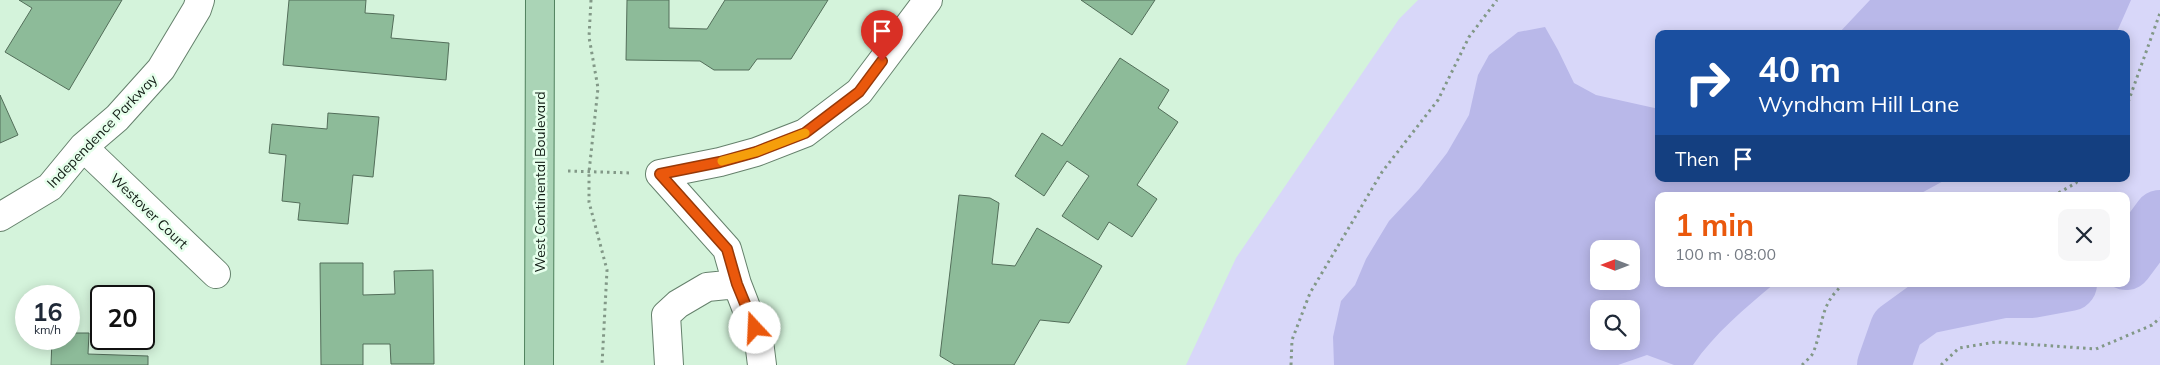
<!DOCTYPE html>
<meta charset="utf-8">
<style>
:root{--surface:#fff;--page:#f6f6f7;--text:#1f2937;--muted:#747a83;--accent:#ea580c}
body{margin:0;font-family:Mulish,sans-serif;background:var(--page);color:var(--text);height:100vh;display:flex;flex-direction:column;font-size:19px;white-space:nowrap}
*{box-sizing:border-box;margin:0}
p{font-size:16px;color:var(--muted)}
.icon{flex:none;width:28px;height:28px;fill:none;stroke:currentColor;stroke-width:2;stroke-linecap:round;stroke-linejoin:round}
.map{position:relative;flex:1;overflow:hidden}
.sheet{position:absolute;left:1655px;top:192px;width:475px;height:95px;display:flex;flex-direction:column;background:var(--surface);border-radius:10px;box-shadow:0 2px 12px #0003}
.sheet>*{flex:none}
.hud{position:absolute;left:1655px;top:30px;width:475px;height:152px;border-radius:10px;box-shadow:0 2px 12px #0003;background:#1a4fa0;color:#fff;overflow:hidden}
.needle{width:32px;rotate:270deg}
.tools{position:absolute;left:1590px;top:240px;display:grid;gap:10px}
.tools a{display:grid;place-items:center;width:50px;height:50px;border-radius:10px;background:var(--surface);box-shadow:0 2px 12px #0003;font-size:25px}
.speed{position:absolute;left:15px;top:285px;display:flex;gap:10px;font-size:25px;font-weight:700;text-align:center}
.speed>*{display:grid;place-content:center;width:65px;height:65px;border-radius:50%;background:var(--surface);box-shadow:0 2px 12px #0003;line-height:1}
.speed small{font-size:12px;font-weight:400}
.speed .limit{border:2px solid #111;border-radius:8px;background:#fff;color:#111}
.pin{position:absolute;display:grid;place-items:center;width:42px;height:42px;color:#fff;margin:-51px -21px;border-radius:50% 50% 50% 0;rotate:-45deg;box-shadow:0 0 5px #0007}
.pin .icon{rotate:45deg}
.me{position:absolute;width:55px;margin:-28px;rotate:340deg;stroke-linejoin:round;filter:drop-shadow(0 0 4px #0008)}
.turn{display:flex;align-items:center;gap:18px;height:105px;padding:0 20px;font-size:22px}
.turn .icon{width:65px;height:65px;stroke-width:2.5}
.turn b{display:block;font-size:35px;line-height:42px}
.then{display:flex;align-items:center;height:48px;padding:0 20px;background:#0003;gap:10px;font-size:19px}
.round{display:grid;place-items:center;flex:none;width:52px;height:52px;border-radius:10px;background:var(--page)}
.head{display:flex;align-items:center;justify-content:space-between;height:85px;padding:0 20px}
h1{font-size:30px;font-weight:700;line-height:38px;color:var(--accent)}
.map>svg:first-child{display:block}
.green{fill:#d8d7f9;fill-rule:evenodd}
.water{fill:#b9b8e9;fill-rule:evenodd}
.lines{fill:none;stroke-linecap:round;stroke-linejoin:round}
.river{stroke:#b9b8e9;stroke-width:54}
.building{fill:#8dbb99;stroke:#536e5a}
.minor-casing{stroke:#65816c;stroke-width:30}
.major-casing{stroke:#50815e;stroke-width:30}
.path{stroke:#829887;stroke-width:3;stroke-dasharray:2.5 4;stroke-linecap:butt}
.minor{stroke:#fff;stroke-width:28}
.major{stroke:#aad4b6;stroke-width:28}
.route-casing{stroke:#983908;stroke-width:12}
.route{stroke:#ea580c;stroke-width:9}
.slow{stroke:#f59e0b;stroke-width:9}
.labels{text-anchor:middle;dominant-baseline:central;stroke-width:5;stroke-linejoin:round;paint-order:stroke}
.street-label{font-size:14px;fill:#111c14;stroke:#e6ffec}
</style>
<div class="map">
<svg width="2160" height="365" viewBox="0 0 2160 365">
<rect width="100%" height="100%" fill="#d4f3db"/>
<path class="green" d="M1418 0H2160V365H1186L1236 258 1399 19ZM1659 34H2126V179H1659ZM1659 196H2126V284H1659ZM1599 249H1631V281H1599ZM1599 309H1631V341H1599Z"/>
<path class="water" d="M1870 0H2131L2116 34H1838Z
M1545 27 1558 50 1574 83 1596 95 1659 109V179H1947L1916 196H1659V284H1774C1745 308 1714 334 1693 365H1674L1647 355 1618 365H1334L1333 337 1341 301 1355 285 1366 259 1389 221 1419 189 1447 153 1469 115 1478 75 1489 55 1518 32ZM1599 249H1631V281H1599ZM1599 309H1631V341H1599Z"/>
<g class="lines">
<path class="river" d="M2126 263 2160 217
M1884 365 1897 328 1926 307 2003 291H2032L2070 284"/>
</g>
<path class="building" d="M19 0H122L69 90 5 52 32 8Z
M289 0H366L365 13 394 15 391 38 449 43 446 80 283 65Z
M627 0H669V28L707 29 725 0H828L791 59H757L749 70H714L700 61 626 60Z
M1081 0H1155L1132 35Z
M1120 58 1169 90 1158 108 1178 122 1137 185 1157 199 1132 237 1109 222 1098 240 1062 216 1089 176 1067 161 1044 196 1015 176 1042 133 1062 146Z
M0 95 18 135 0 143Z
M328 113 379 117 373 177 353 175 348 224 298 220 300 203 282 201 286 155 269 153 272 124 327 129Z
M959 195 990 198 999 203 992 264 1015 266 1037 228 1102 266 1069 323 1040 320 1014 365H955L940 356Z
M320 263H363V295L395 294 394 271 433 270 434 364H391L390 344H363V365H321Z
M69 333H89L88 354 148 356V365H51L52 339H69Z"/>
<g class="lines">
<defs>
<path id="minor" d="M83 147 216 274
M660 174 720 162 756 152 805 133 859 92 928 0
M660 174 727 249 737 284
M0 217 50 187 83 147 117 118 161 69 197 9 200 0
M669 365 666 315 678 304 707 287 737 284 759 341 762 365"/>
<path id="major" d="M539 365 540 0"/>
</defs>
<use href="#minor" class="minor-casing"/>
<use href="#major" class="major-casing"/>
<path class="path" d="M591 0 589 37 598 88 589 172V202L607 270 602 365
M2126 108 2160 13
M568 171 632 173
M2053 196 2076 183 2078 179
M1291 365 1292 340 1310 293 1382 172 1438 100 1469 37 1497 0
M1802 365C1806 361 1811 357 1813 353 1824 327 1818 305 1844 284
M1941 365 1959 348 1996 342 2096 349 2152 325 2160 318"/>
<use href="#minor" class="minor"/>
<use href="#major" class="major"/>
</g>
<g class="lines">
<defs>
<path id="route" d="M755 328 737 284 727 249 660 174 720 162 756 152 805 133 859 92 882 61"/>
</defs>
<use href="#route" class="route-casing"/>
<use href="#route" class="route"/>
<path class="slow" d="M722 161 756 152 805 133"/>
</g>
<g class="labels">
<g class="street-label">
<text transform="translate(102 131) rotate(-46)">Independence Parkway</text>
<text transform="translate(540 182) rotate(-90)">West Continental Boulevard</text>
<text transform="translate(149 211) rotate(44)">Westover Court</text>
</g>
</g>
</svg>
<div class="tools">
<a><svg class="needle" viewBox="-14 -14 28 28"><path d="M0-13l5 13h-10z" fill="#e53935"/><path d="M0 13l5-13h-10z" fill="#747a83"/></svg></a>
<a><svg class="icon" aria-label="search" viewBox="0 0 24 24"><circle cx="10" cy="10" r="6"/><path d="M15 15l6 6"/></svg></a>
</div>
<div class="speed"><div>16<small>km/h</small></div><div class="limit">20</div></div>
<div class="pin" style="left:882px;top:61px;background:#d93025"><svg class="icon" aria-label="arrive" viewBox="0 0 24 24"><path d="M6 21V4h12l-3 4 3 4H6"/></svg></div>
<svg class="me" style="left:755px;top:328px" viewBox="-20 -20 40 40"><circle r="19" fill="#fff"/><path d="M0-13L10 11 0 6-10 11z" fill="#ea580c"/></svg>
<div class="hud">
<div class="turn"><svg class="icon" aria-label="right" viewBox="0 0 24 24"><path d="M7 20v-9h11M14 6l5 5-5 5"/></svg><div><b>40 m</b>Wyndham Hill Lane</div></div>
<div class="then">Then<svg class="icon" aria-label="arrive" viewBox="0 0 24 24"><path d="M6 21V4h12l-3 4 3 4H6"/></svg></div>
</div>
<section class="sheet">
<div class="head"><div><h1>1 min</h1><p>100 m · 08:00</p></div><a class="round"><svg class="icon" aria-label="close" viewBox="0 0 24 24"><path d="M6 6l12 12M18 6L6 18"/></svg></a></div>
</section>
</div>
